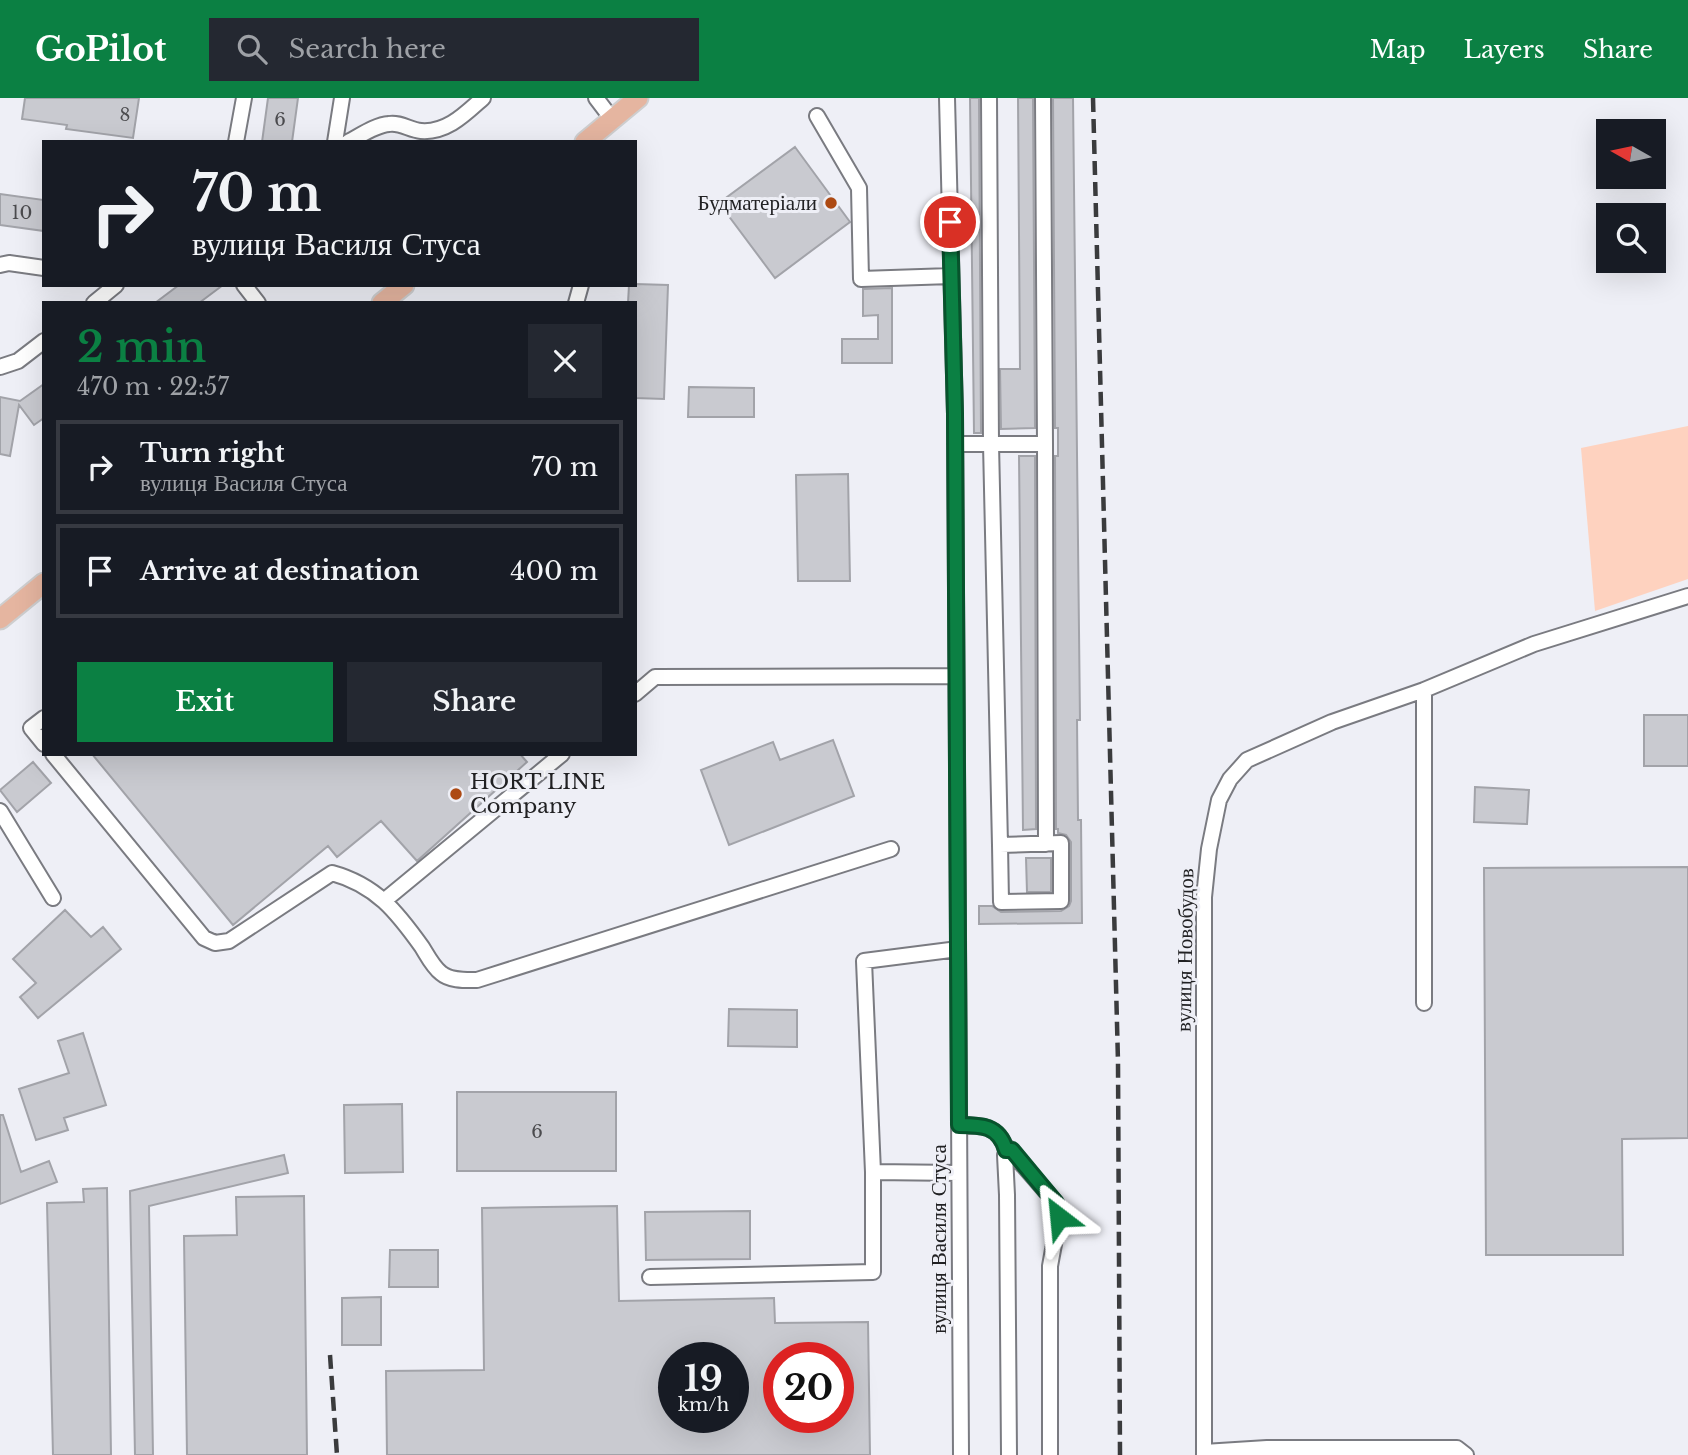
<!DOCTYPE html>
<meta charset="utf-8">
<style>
:root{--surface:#171b24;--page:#242831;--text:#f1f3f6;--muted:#9ea1a6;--line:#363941;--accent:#0b8043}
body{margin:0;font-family:"Libre Baskerville",serif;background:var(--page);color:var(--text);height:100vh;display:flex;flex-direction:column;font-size:26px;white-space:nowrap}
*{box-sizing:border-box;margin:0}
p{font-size:23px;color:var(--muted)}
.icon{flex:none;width:38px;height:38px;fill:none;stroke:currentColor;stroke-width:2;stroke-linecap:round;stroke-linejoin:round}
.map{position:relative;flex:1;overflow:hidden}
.panel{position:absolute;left:42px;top:203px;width:595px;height:455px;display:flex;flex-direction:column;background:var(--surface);border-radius:0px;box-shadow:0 7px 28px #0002}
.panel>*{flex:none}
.hud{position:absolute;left:42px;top:42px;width:595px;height:147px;border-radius:0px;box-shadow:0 7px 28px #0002;background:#171b24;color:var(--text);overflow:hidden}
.needle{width:46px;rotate:279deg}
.fabs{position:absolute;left:1596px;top:21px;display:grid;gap:14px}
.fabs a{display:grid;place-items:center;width:70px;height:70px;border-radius:0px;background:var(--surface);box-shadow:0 7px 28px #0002;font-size:35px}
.speed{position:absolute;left:658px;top:1244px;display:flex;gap:14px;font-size:35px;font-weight:700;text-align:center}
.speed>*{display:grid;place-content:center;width:91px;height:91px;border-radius:50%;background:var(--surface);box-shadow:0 7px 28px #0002;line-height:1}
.speed small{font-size:18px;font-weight:400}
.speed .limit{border:10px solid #d22;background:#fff;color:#111}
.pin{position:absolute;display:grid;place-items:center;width:60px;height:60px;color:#fff;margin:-30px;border:4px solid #fff;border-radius:50%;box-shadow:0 2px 7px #0007}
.me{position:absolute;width:77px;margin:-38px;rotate:331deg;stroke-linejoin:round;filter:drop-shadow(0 0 5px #0008)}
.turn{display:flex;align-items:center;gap:24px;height:147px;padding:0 35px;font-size:32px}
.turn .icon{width:91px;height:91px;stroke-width:2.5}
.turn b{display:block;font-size:49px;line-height:60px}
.round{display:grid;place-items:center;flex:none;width:74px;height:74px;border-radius:0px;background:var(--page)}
.summary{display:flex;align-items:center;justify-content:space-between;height:119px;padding:0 35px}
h1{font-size:42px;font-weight:600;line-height:52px;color:var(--accent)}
.button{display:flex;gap:14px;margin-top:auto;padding:14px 35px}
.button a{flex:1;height:80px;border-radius:0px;background:var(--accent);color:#fff;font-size:28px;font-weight:600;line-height:80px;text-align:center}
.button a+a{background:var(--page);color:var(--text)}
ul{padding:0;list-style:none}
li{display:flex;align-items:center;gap:21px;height:94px;margin:0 14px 10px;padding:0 21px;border:4px solid var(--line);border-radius:0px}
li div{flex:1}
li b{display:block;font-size:26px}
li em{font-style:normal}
header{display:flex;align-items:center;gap:42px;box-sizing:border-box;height:98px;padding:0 35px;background:var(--accent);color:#fff}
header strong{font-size:33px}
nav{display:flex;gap:38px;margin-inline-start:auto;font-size:24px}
.search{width:490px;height:63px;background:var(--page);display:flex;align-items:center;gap:18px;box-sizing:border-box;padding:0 24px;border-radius:0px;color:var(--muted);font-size:26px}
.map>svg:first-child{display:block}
.green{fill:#fed2bf}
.building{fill:#c9cad0;stroke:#a2a3a9;stroke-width:2;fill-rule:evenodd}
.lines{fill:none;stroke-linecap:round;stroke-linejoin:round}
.minor-casing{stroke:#7a7b81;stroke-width:18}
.major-casing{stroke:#cececf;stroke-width:23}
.minor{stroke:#fff;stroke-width:14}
.major{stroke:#e5b5a0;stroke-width:19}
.rail{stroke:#3a3b3d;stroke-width:4.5;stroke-dasharray:14 7;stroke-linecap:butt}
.route-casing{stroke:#07532c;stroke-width:18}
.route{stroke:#0b8043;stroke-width:12}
.poi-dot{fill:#ad4a13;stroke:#eeeff6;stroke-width:2.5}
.labels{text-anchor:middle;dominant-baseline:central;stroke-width:6;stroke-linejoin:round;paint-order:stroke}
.number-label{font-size:18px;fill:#4b4b4e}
.poi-label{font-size:21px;fill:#212123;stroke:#eeeff6;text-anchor:end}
.street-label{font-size:21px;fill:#212123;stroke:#eeeff6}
</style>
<header>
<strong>GoPilot</strong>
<div class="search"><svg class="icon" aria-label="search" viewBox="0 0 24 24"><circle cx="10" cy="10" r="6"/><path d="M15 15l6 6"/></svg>Search here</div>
<nav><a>Map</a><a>Layers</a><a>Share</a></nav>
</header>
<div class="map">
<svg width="1688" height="1357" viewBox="0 0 1688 1357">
<rect width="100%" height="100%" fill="#eeeff6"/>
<path class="green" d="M1688 328V481L1595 513 1581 350Z"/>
<path class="building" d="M25 0H139L133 40 66 31 67 27 22 21Z
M268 0H298L292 44H262Z
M970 0H979L981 335H974Z
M1018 0H1033L1035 330 1001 331 1000 271H1020Z
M1053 0H1073L1080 622H1077L1078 722H1081L1082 825 979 826V808H992L1001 814 1061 813 1069 808 1071 803V744L1066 737 1058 735V731H1056L1055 358H1058V330H1055Z
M795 49 850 124 775 180 719 105Z
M0 96 44 102V133L0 127Z
M635 186 668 187 664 301 635 300V205H628L629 187Z
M179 187H223L199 205H155Z
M892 190V265H842V241H878V217L863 218V191Z
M44 286V320L34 327 19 307 10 358 0 356V299L20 303Z
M689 289 754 290V319H688Z
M1019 358H1035L1036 731 1023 732Z
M848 376 850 483H798L796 377Z
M1644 617H1688V668H1644Z
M833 642 854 698 729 747 701 672 773 644 780 662Z
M92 656H520L527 664 417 763 381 723 337 759 328 748 233 827Z
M33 664 51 685 17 714 0 692Z
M1475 689 1529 692 1527 726 1474 724Z
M1026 760H1051V794H1027Z
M1688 769V1040L1622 1041 1623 1157H1486L1484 770Z
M65 812 91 839 103 829 121 851 38 920 20 899 36 885 13 861Z
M729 911 797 912V949L728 948Z
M83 935 106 1007 64 1020 68 1032 36 1042 19 991 69 975 58 943Z
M457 994H616V1073H457Z
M402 1006 403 1074 345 1075 344 1007Z
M0 1017H3L21 1074 49 1063 57 1084 0 1106Z
M284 1057 288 1075 149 1108 153 1357H135L130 1093Z
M107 1090 111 1357H53L47 1105 84 1104 83 1091Z
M304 1098 307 1357H187L184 1138 237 1137 236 1099Z
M617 1108 619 1203 774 1200 775 1225 868 1224 870 1357H387L386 1273 484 1272 482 1110ZM674 1260H733V1320H674ZM779 1260H838V1320H779Z
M750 1113V1161L646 1162 645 1114Z
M390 1152H438V1189H389Z
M381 1199V1247H342V1200Z"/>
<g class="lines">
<defs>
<path id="minor" d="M596 0 612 21
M947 0 955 316 961 1357
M989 0 991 346 1000 747 1001 804 1061 803V745L1000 747
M817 18 859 90 861 181 951 178
M236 44 244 0
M335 44 342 0
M348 44C360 38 375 27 389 26 400 24 410 32 421 33 447 35 465 16 483 0
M0 167 9 165 44 170
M244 187 258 205
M94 205 116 187
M576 205 581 187
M0 269 18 263 44 243
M955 346H1045L1043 0
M1045 346 1046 746
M635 596 655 579 956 578
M44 620 31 630 44 646
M53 656 204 840 215 845 229 843 332 775C376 787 397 814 422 849 427 857 433 869 441 875 450 883 466 882 477 882L891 751
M0 713 53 800
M385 802 562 656
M958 851 864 863 873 1074 959 1075
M1424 905V592
M959 1027C981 1027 999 1027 1006 1052
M650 1179 873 1174V1074
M1204 1354 1267 1350H1457L1466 1357
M1009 1357 1007 1097 1005 1057 1008 1050 1056 1105 1059 1119 1050 1168V1357
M1204 1357V799L1209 751 1219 702 1230 681 1247 662 1332 624 1424 592 1534 546 1688 498"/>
<path id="major" d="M585 44 638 0
M382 205 404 187
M0 521 44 485"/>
</defs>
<use href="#minor" class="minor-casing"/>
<use href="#major" class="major-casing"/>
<use href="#minor" class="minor"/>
<use href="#major" class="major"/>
<path class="rail" d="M1093 0 1118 964 1120 1357
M330 1257 337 1357"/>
</g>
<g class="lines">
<defs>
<path id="route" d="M950 124 955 316 959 1027C981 1027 999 1027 1006 1052H1012L1056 1105 1059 1119"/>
</defs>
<use href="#route" class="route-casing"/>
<use href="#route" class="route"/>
</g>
<g class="poi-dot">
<circle cx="831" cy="105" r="7"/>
<circle cx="456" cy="696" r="7"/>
</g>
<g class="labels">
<g class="number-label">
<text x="125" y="17">8</text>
<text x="280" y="22">6</text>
<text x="22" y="115">10</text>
<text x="537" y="1034">6</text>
</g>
<g class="poi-label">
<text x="817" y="105">Будматеріали</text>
<text x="470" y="684" text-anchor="start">HORT LINE<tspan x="470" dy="24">Company</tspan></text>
</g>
<g class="street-label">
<text transform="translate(1185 852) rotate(-89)">вулиця Новобудов</text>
<text transform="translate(939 1141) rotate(-90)">вулиця Василя Стуса</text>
</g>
</g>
</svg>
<div class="fabs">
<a><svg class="needle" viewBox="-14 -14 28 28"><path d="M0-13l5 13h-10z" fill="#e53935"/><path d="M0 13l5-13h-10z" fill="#9ea1a6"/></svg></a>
<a><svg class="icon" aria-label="search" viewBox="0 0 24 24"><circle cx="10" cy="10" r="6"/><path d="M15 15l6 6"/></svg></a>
</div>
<div class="speed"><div>19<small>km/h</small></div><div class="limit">20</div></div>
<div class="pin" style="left:950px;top:124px;background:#d93025"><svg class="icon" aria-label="arrive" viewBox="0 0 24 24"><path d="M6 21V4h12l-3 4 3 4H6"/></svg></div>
<svg class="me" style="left:1059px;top:1119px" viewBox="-20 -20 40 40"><path d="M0-17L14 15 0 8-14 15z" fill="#0b8043" stroke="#fff" stroke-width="4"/></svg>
<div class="hud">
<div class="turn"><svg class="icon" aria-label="right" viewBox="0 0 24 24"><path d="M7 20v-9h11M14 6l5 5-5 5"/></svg><div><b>70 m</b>вулиця Василя Стуса</div></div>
</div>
<section class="panel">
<div class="summary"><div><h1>2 min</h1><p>470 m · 22:57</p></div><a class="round"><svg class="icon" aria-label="close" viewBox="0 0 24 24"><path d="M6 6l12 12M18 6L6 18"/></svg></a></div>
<ul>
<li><svg class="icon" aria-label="right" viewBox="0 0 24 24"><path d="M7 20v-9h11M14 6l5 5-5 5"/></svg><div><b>Turn right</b><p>вулиця Василя Стуса</p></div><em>70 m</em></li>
<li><svg class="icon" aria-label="arrive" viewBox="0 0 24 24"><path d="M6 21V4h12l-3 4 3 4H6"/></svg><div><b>Arrive at destination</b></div><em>400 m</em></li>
</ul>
<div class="button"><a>Exit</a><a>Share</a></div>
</section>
</div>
